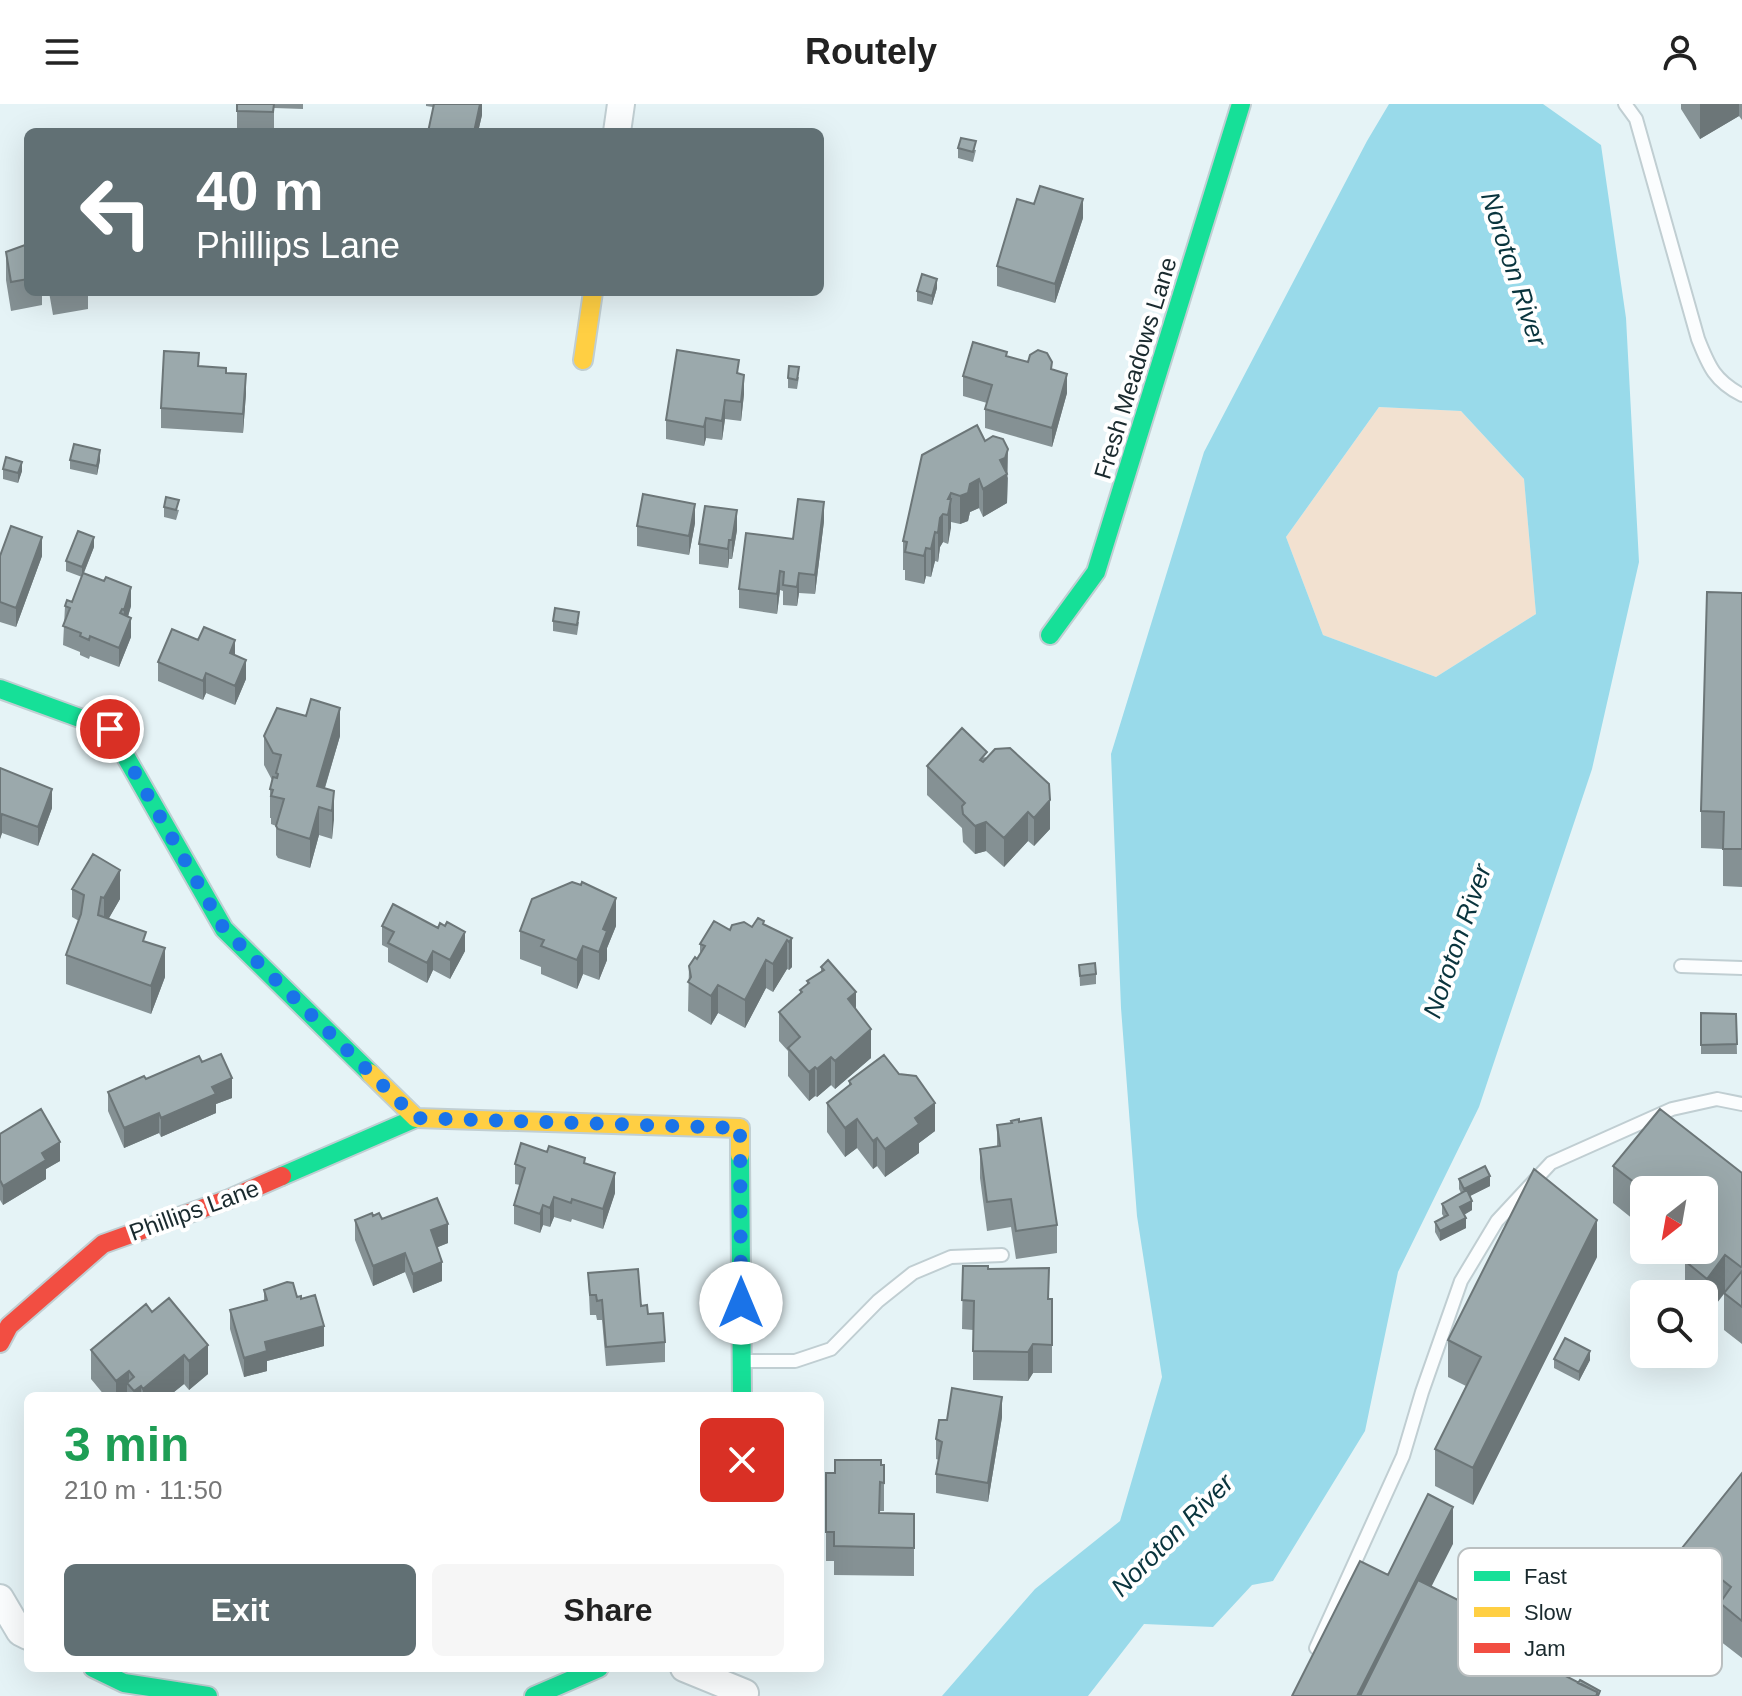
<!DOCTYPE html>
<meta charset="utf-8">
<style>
:root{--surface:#fff;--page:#f6f6f6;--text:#222;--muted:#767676;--accent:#617074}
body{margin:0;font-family:Arial,sans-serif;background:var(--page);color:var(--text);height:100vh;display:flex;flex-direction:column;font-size:30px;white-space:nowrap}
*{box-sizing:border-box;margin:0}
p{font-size:26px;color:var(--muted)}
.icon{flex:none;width:44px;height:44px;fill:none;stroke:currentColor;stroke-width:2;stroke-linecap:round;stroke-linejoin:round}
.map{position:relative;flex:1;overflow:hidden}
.details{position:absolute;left:24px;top:1288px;width:800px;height:280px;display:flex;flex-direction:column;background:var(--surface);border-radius:12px;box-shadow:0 8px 32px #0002}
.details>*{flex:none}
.top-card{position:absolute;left:24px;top:24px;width:800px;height:168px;border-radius:12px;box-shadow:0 8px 32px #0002;background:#617074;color:#fff;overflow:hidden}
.needle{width:52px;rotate:211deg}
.fabs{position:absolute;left:1630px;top:1072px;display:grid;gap:16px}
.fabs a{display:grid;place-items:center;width:88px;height:88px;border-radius:12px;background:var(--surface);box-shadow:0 8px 32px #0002;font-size:40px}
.pin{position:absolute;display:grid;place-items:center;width:68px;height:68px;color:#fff;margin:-34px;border:4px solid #fff;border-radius:50%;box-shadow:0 2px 8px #0007}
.me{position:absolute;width:88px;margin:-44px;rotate:0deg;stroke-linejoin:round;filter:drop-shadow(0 0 6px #0008)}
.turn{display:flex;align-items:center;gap:28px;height:168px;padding:0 40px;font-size:36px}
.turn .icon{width:104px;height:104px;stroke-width:2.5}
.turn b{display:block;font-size:56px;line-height:68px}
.round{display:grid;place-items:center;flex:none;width:84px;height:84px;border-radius:12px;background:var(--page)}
.head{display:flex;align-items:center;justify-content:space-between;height:136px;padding:0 40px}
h1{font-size:48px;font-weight:700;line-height:60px;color:#1e9e55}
.primary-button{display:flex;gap:16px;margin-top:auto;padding:16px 40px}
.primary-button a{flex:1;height:92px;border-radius:12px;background:var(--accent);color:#fff;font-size:32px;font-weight:700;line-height:92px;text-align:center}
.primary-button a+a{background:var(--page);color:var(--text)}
header{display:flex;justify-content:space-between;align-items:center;height:104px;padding:0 40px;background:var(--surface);font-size:36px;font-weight:700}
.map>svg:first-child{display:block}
.green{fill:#f2e1d0}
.water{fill:#99daea;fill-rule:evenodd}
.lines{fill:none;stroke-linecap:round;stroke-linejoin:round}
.lane-casing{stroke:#c0ced2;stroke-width:16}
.street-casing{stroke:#c0ced2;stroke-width:30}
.fast-casing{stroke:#c0ced2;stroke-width:22}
.slow-casing{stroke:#c0ced2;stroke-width:22}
.jam-casing{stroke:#c0ced2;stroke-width:22}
.lane{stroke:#fbfdfe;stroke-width:12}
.street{stroke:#fbfdfe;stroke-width:26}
.fast{stroke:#16e098;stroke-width:18}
.slow{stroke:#ffcf43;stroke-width:18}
.jam{stroke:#f24e42;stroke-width:18}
.wall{fill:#859194}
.shaded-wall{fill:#6c7678}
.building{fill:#9ba9ac;stroke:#6c7678;stroke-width:2}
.route{stroke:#1a73e8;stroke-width:14;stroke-dasharray:0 25.2}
.labels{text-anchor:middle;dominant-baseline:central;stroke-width:8;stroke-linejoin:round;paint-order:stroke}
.street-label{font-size:24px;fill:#1a2a2e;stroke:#fff}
.water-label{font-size:26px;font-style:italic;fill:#09343d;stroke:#fff}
.key{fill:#fff;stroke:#babfc0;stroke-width:2}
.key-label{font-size:22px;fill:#1a2a2e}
</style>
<header><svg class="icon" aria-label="menu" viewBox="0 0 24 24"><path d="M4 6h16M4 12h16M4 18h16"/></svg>Routely<svg class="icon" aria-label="person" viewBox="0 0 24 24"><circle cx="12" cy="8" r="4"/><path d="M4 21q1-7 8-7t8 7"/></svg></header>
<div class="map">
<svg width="1742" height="1592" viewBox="0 0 1742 1592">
<rect width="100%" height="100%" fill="#e5f3f6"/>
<path class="green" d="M1379 303 1461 307 1524 375 1536 510 1436 573 1323 531 1286 433Z"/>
<path class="water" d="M1389 0H1543L1601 41 1626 214 1639 458 1592 665 1479 1003 1398 1168 1365 1327 1273 1477 1252 1481 1213 1523 1144 1520 1088 1592H942L1035 1485 1120 1417 1162 1273 1137 1112 1121 904 1111 650 1204 348 1367 37ZM1379 303 1461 307 1524 375 1536 510 1436 573 1323 531 1286 433Z"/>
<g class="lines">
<defs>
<path id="lane" d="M1625 0 1636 15 1698 235C1709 263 1715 277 1742 291
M1681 862 1742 864
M744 1257H795L831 1245 878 1197 913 1169 951 1153 1002 1151
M1316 1544 1403 1352 1422 1288 1461 1177 1497 1117 1551 1059 1672 1005 1717 995 1742 1000"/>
<path id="street" d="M617 28 621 0
M0 1494 20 1528 28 1532
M684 1564 745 1589"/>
<path id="fast" d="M1050 531 1096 468 1241 0
M0 585 110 625 224 825 370 969
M740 1051 742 1292
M282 1072 416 1014
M93 1564 124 1579 208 1592
M534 1592 599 1564"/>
<path id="slow" d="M583 256 593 188
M370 969 416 1014 740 1024V1051"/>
<path id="jam" d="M0 1239 9 1222 103 1140 229 1095 282 1072"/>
</defs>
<use href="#lane" class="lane-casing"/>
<use href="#street" class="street-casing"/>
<use href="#fast" class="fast-casing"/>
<use href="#slow" class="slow-casing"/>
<use href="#jam" class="jam-casing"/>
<use href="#lane" class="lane"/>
<use href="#street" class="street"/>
<use href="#fast" class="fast"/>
<use href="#slow" class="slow"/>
<use href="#jam" class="jam"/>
</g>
<path class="wall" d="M237 0H303V5L274 4V28H237Z
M426 0H482V11L478 28H428L433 3 426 2Z
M1681 0H1742V16L1739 12 1700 35 1681 5Z
M958 44 976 46 973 58 958 54Z
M1083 114 1055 199 997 182V162Z
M28 141V188H42V201L11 207 6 176V148Z
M937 184 932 201 917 197V187Z
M49 188H88V205L53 211Z
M1007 252 1052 266 1067 289 1052 343 985 324V305L987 299 963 292V272Z
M199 262 246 289 243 329 161 324V304Z
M739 270 744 290 741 317 725 315 722 336 706 334 704 342 666 335V316Z
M799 273 797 285 788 284V274Z
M985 337 1008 374 1007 399 983 413 979 404 970 408 968 417 960 420 951 418 948 440 943 438 940 443 938 458 935 457 931 473 926 472 924 480 905 476V466H903V437Z
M70 356H100L97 371 70 365Z
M3 365 22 367 18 379 3 375Z
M164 403 179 406 176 416 164 413Z
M824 417 815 490 799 489 797 502 783 501V487L780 486 777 510 739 504V485L793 435Z
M695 419 689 451 637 442V422Z
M737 426 732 455H729L728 464 699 460V440Z
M94 443 84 469 131 502 128 513 131 533 119 563 90 552 89 555 80 551V548L63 541 65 502 72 498 82 473 66 467V457Z
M0 452H42L16 523 0 518Z
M1742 489V783L1723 782V745L1701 744V707Z
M553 517 579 518 577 531 553 527Z
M235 551 246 575 235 601 206 589 203 596 158 577V558Z
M264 632H340L325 684 334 687 332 735 319 731 310 764 278 754 276 751V722L271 720V714H270V685L272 676 264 661Z
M987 653 1050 725 1034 742 1028 737 1004 763 986 747 975 750 963 738 962 724 927 691V662Z
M0 664 52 704 38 742 2 729 0 735Z
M72 785 120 795 108 815 146 838 165 873 151 910 66 880V851L79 817 72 813Z
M382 822 465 847 450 875 433 866 427 879 388 858V844L382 841Z
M616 822 607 844V856L599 876 583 870 577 885 541 870V863L520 855V827Z
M752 823 792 834V863L789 866 787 865 773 888 766 884 745 924 718 909 711 921 688 907 689 862 697 855 700 850V840L730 826Z
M1079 861 1096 870V880L1080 882Z
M821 863 856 905 871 954 835 985 831 981 817 993 815 992 809 997 788 972V947L779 937V908L800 890V886L807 880V877L821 868Z
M1701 909 1736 910 1737 950H1701Z
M202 958 232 994 216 1000V1009L161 1033 159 1029 124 1044 108 1007V988Z
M849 977 935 1027 919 1039V1049L885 1073 877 1062 873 1065 857 1044 845 1053 827 1028V999L849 981Z
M997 1021 1057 1121V1149L1016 1155 1011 1123 987 1127 980 1074V1045L997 1043Z
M0 1030 60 1057 46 1065V1075L3 1101 0 1096Z
M515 1060H585L615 1089 603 1125 572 1115 571 1118 554 1113 550 1123 543 1121 540 1129 514 1120V1101L520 1081 515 1080Z
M1613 1062 1742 1069V1240L1724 1226V1190L1707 1212 1704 1210V1190H1685V1156L1672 1146H1704V1086H1644V1124L1613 1099Z
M1459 1075 1490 1082 1470 1092 1472 1106 1464 1111 1466 1124 1440 1137 1435 1128V1118L1444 1113 1442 1110V1100L1461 1089 1459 1085Z
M373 1112 448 1139 437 1143 442 1177 413 1189 405 1168 373 1182 355 1136V1116Z
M1597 1153 1473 1401 1435 1382V1345L1466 1282 1448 1273V1236Z
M963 1162 988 1165 1049 1195H1052V1269H1033L1028 1277 973 1276V1226L962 1225Z
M588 1169 641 1202 665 1238V1258L606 1262 602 1216H597L596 1211H590Z
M264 1186 297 1193 301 1195 324 1242 267 1257V1267L244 1273 230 1225V1206L264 1196Z
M146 1200 208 1270 189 1286 184 1280 169 1292H105L91 1275V1246Z
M1554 1255 1590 1256 1579 1277 1554 1264Z
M1002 1313 988 1398 936 1389V1370L939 1356 936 1355V1335L947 1316Z
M881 1361H884V1407H880V1409L914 1410V1472L834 1471V1457H826V1369H835Z
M1742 1369V1554L1720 1537V1511L1682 1482V1444Z"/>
<path class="shaded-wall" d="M480 0H482V11L478 28H474Z
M1700 0H1739V12L1700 35Z
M1083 95V114L1055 199V180Z
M937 175V184L932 201V192Z
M246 270V289L243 329V310Z
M1067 270V289L1052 343V324Z
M744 271V290L741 317V298Z
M725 296V315L722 336V317Z
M706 314V334L704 342V323Z
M1008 345 1007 399 983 413V385L1000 356Z
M100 346V356L97 371V362Z
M22 358V367L18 379V369Z
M979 375V404L970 408 968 417 960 420V392L970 380Z
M951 389V424L948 440V395Z
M824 398V417L815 490V471Z
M695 400V419L689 451V432Z
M737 406V426L732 455V436Z
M943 410V438L940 443 938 458V429L940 414Z
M935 428V457L931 473V445Z
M42 433V452L16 523V504Z
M94 433V443L82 473V463Z
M729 436V455L728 464V445Z
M926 444V472L924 480V452Z
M780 467V486L777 510V490Z
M799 469V489L797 502V483Z
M131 483V502L124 525V506Z
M131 514V533L119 563V544Z
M235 536V555L230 549Z
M246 556V575L235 601V582Z
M206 569V589L203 596V577Z
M340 604V632L319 703V731L310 764V735L317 682Z
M52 685V704L38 742V723Z
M334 687V716L332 735V707Z
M1050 696V725L1034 742V714Z
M1028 708V737L1004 763V734Z
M2 710V729L0 735V716Z
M986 718V747L975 750V722Z
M120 766V795L104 823V794Z
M616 794V822L607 844V856L599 876V848L603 825Z
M465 828V847L450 875V856Z
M792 834V863L789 866V838Z
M787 836V865L773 888V860Z
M583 842V870L577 885V856Z
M165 844V873L151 910V882Z
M433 847V866L427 879V859Z
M766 856V884L745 924V896Z
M718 881V909L711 921V892Z
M856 888V916L848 895Z
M871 925V954L835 985V957Z
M831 953V981L817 993V965Z
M815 963V992L809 997V968Z
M232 974V994L216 1000V1009L161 1033V1014L212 983Z
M935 999V1027L919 1039V1049L885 1073V1045L915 1014Z
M159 1009V1029L124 1044V1024Z
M857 1015V1044L845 1053V1024Z
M877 1034V1062L873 1065V1037Z
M60 1038V1057L46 1065V1075L3 1101V1082L42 1049Z
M615 1069V1089L603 1125V1105Z
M1490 1072V1082L1464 1095V1085Z
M554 1093V1113L550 1123V1104Z
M1472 1097V1106L1460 1113V1103Z
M543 1101V1121L540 1129V1110Z
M1466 1114V1124L1440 1137V1127Z
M1597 1116V1153L1473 1401V1364Z
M448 1120V1139L431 1146V1126Z
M405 1149V1168L373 1182V1162Z
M1725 1151V1188L1707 1212V1175Z
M442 1158V1177L413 1189V1170Z
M324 1222V1242L267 1257V1267L244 1273V1254L265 1238Z
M1033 1240V1269L1028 1277V1248Z
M208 1241V1270L189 1286V1257Z
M1590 1247V1256L1579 1277V1268Z
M184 1251V1280L169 1292H143V1285Z
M129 1267V1281L127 1279V1292H116V1277Z
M141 1282V1292H134V1287Z
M1002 1293V1313L988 1398V1379Z
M1453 1403V1440L1376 1592H1357Z
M1560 1547V1584L1552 1565Z"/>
<path class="building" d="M237 0H274L273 8 237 7Z
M434 0H480L474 28H428Z
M961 34 976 37 973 48 958 44Z
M1040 82 1083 95 1055 180 997 162 1017 95 1034 100Z
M25 141H28V175L11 178 6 148Z
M922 170 937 175 932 192 917 187Z
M973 238 1007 248 1006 252 1028 258 1030 251 1038 246 1047 249 1052 258 1051 265 1067 270 1052 324 985 305 992 281 963 272Z
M677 246 739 256 737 269 744 271 741 298 725 296 722 317 706 314 704 323 666 316Z
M164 247 199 249 198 262 226 264V269L246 270 243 310 161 304Z
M789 262 799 263 797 276 788 274Z
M977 321 985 337 993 332 1003 335 1008 345 1005 354 1000 356 1007 370 983 385 979 375 970 380 968 389 960 392 951 389 948 395H951L948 411 943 410 940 414 938 429 935 428 931 445 926 444 924 452 905 448 907 438 903 437 922 351Z
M74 340 100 346 97 362 70 356Z
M6 353 22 358 18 369 3 365Z
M643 390 695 400 689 432 637 422Z
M166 393 179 396 176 406 164 403Z
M798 395 824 398 815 471 799 469 797 483 783 481 784 468 780 467 777 490 739 485 746 429 793 435Z
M705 402 737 406 732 436H729L728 445 699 440Z
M11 422 42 433 16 504 0 498V452Z
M78 427 94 433 82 463 66 457Z
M83 469 104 477 106 473 131 483 124 506 122 505 120 509 131 514 119 544 90 532 89 536 80 532 81 529 63 522 70 504 65 502 67 496 72 498Z
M1707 488 1742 489V745H1723L1724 708 1701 707Z
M555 504 579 508 577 521 553 517Z
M204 523 235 536 230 549 246 556 235 582 206 569 203 577 158 558 172 525 198 536Z
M311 595 340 604 317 682 334 687 332 707 319 703 310 735 278 725 276 722 284 695 271 692 273 686 270 685 273 673 277 674 278 670 276 669 281 651 273 649 264 632 277 604 306 612Z
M962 624 987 648 980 656 983 658 995 645 1010 644 1049 680 1050 696 1034 714 1028 708 1004 734 986 718 975 722 963 710 962 702 965 699 927 662Z
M0 664 52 685 38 723 2 710 0 716Z
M93 750 120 766 104 794 101 793 98 811 146 828 143 837 165 844 151 882 66 851 81 810 84 791 72 785Z
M572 778 581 781 582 778 616 794 603 825 607 827 599 848 583 842 577 856 541 842 544 836 520 827 532 795Z
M393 800 438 824 440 819 445 822 447 818 465 828 450 856 433 847 427 859 388 839 394 828 382 822Z
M758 814 764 817 763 820 792 834 789 838 787 836 773 860 766 856 745 896 718 881 711 892 688 878 691 873 689 862 695 853 697 855 705 842 700 840 714 817 730 826 732 821 744 818 752 823Z
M828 856 856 888 848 895 871 925 835 957 831 953 817 965 815 963 809 968 788 944 800 933 779 908 802 888 800 886 809 879 807 877 824 866 821 863Z
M1095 859 1096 870 1080 872 1079 861Z
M1701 909 1736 910 1737 940 1701 941Z
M221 950 232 974 212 983 216 990 161 1014 159 1009 124 1024 108 988 144 972 146 975 199 952 202 958Z
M884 951 899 970 916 972 935 999 915 1014 919 1020 885 1045 877 1034 873 1037 857 1015 845 1024 827 999 851 980 849 977Z
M41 1005 60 1038 42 1049 46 1056 3 1082 0 1076V1030Z
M1660 1005 1742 1069V1162L1741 1163 1725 1151 1707 1175 1685 1157 1693 1146H1704V1086H1644L1613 1062Z
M1041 1014 1057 1121 1016 1127 1011 1095 987 1098 980 1045 1000 1042 997 1021 1012 1019 1011 1017 1019 1015V1018Z
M521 1039 547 1048 549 1042 585 1054 584 1059 615 1069 603 1105 572 1095 571 1099 554 1093 550 1104 543 1101 540 1110 514 1101 525 1064 515 1060Z
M1485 1062 1490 1072 1464 1085 1459 1075Z
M1534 1065 1597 1116 1473 1364 1435 1345 1481 1253 1448 1236Z
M1467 1086 1472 1097 1460 1103 1466 1114 1440 1127 1435 1118 1448 1111 1442 1100Z
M437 1094 448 1120 431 1126 442 1158 413 1170 405 1149 373 1162 355 1116 372 1109 373 1112 379 1109 382 1115Z
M963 1162H988V1165L1049 1164 1048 1195H1052V1241L1033 1240 1028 1248 973 1247 974 1197 962 1196Z
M638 1165 641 1202 647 1201 648 1210 663 1209 665 1238 606 1243 602 1196 597 1197 596 1191H590L588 1169Z
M1742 1167V1203L1724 1189Z
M287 1178 293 1179 297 1193 301 1192V1195L315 1191 324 1222 265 1238 267 1247 244 1254 230 1206 267 1196 264 1186Z
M169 1194 208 1241 189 1257 184 1251 143 1285 141 1282 134 1287 127 1279 134 1273 129 1267 116 1277 91 1246 146 1200 152 1208Z
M1565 1234 1590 1247 1579 1268 1554 1255Z
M952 1284 1002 1293 988 1379 936 1370 942 1338 936 1335 939 1316H947Z
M835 1356H881V1361H884V1379L880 1378 879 1409 914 1410V1444L834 1442V1428H826V1369H835Z
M1742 1369V1517L1720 1499 1731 1483 1682 1444Z
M1428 1390 1453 1403 1357 1592H1292L1360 1457 1388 1471Z
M1418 1476 1560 1547 1552 1565 1597 1588V1590L1596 1592H1360Z
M1580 1576 1600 1587 1598 1592 1597 1588 1578 1579Z"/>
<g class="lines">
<path class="route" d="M110 625 224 825 416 1014 740 1024 741 1199"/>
</g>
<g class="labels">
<g class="street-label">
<text transform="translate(1135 264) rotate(-73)">Fresh Meadows Lane</text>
<text transform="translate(194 1106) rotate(-20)">Phillips Lane</text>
</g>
<g class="water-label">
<text transform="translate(1514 165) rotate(72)">Noroton River</text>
<text transform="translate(1457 837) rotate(-71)">Noroton River</text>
<text transform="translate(1172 1431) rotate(-45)">Noroton River</text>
</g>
</g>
<rect x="1458" y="1444" width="264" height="128" rx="12" class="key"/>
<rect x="1474" y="1467" width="36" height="10" fill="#16e098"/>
<rect x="1474" y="1503" width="36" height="10" fill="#ffcf43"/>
<rect x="1474" y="1539" width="36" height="10" fill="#f24e42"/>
<g class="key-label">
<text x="1524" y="1480">Fast</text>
<text x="1524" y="1516">Slow</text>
<text x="1524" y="1552">Jam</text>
</g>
</svg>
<div class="fabs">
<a><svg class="needle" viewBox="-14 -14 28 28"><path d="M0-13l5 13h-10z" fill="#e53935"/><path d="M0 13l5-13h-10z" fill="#767676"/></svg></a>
<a><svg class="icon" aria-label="search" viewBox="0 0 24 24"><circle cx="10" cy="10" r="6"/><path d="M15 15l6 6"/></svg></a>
</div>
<div class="pin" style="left:110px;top:625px;background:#d93025"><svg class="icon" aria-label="arrive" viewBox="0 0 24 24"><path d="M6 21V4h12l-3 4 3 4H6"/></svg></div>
<svg class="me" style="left:741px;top:1199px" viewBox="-20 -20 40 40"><circle r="19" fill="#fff"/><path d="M0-13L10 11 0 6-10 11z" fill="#1a73e8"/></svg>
<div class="top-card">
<div class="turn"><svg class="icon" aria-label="left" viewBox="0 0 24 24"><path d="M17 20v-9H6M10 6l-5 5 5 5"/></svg><div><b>40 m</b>Phillips Lane</div></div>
</div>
<section class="details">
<div class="head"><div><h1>3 min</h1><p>210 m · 11:50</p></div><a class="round" style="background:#d93025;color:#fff"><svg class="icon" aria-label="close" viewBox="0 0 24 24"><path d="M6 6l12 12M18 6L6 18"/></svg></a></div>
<div class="primary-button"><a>Exit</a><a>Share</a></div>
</section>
</div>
